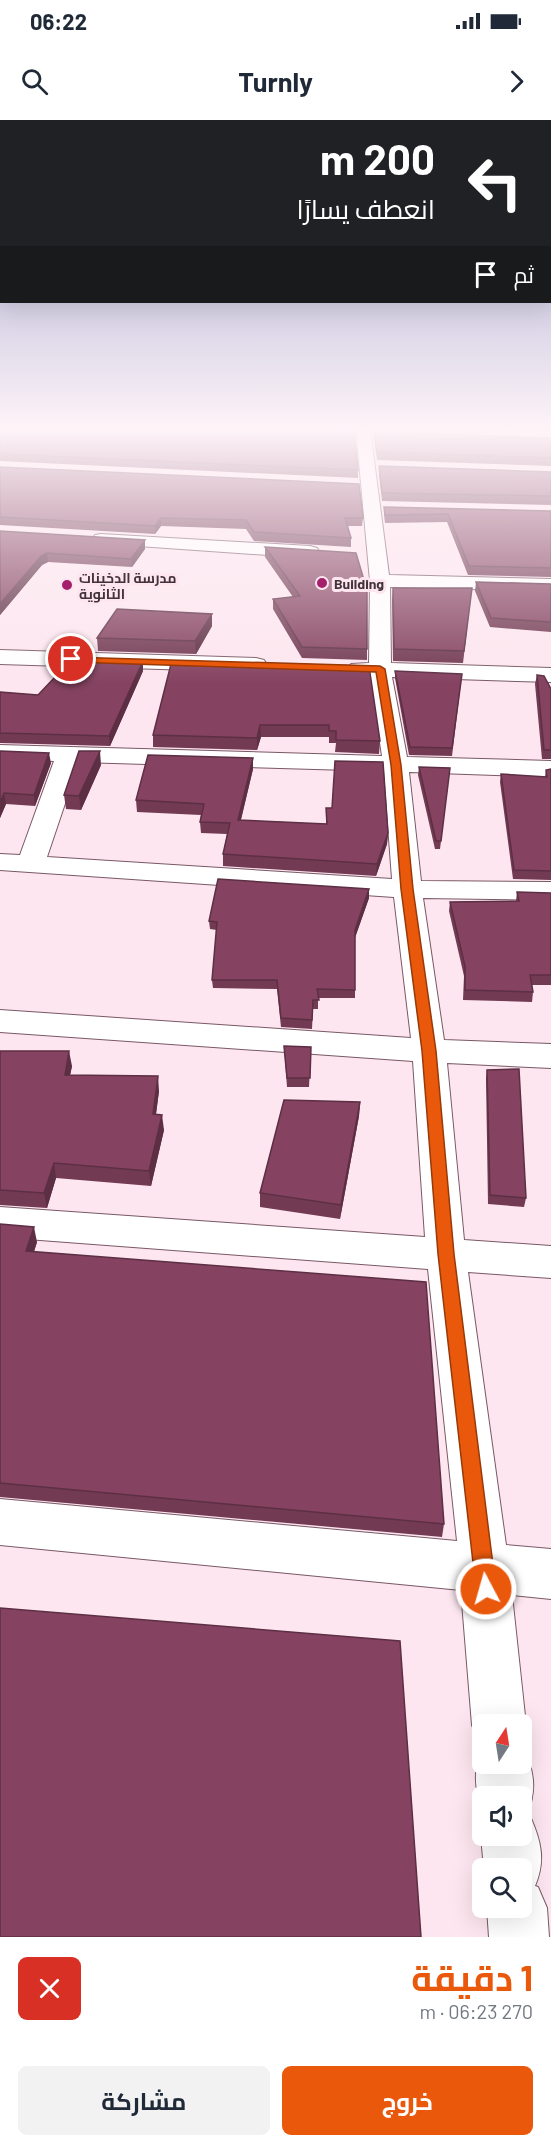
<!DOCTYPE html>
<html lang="ar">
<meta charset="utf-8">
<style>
:root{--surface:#fff;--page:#f2f2f3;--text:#1f2937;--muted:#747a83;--accent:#ea580c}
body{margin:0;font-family:Barlow,Cairo,sans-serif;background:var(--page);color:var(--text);direction:rtl;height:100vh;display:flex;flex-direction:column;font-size:22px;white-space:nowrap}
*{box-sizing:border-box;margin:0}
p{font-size:20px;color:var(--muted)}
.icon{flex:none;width:33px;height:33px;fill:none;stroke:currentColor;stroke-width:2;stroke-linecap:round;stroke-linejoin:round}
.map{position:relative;height:1817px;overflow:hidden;direction:ltr}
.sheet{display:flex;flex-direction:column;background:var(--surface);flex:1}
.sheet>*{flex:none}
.top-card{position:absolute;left:0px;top:0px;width:552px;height:183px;box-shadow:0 6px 24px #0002;direction:rtl;background:#202124;color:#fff;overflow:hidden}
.needle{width:39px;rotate:12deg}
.controls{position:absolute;left:472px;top:1594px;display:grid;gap:12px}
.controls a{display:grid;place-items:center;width:60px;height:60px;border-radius:9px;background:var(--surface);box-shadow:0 6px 24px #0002;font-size:30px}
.pin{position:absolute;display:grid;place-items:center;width:51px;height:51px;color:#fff;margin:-26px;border:3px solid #fff;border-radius:50%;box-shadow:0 2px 6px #0007}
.me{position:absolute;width:66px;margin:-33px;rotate:354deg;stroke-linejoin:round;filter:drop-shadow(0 0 4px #0008)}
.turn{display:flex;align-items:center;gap:21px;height:126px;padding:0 18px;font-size:27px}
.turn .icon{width:78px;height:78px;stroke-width:2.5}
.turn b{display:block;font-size:42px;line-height:51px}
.then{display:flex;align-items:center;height:57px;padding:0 18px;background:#0003;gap:12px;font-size:22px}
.round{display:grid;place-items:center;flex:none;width:63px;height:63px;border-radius:9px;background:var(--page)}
.headline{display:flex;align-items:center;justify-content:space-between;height:102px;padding:0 18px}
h1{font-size:36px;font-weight:700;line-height:45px;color:var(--accent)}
.cta{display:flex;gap:12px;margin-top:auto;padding:12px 18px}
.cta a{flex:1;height:69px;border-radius:9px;background:var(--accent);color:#fff;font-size:24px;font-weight:700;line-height:69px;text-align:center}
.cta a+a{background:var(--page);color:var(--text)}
.status{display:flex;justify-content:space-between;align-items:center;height:42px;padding:0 30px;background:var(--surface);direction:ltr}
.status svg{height:16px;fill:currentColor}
header{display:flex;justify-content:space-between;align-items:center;height:78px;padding:0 18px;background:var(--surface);font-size:27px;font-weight:700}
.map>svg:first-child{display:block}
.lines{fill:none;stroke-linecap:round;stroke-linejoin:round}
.minor-casing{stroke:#795866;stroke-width:2}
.minor{fill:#fff;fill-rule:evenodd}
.wall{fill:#723a53}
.shaded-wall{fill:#5d2f44}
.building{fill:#854361;stroke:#5d2f44;stroke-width:1.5}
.route{fill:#ea580c;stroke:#983908;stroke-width:1.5}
.poi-dot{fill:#a51f6a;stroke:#fde6ef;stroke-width:2}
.labels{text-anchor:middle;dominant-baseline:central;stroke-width:6;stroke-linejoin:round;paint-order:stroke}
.far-poi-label{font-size:14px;font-weight:bold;fill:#423339;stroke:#fde6ef;text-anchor:start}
</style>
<div class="status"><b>06:22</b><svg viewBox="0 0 49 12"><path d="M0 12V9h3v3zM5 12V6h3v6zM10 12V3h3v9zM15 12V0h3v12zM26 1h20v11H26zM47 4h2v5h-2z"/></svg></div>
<header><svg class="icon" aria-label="forward" viewBox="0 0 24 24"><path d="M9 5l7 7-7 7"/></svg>Turnly<svg class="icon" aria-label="search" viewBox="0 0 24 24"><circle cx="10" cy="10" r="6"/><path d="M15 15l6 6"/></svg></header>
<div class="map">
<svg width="551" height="1817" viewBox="0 0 551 1817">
<rect width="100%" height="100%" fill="#fde6ef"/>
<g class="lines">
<defs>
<path id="minor" d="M356 309H370L389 455 551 459V471L390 467 391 543 551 548V562L392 557 407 637 551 641V657L409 652 421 761 551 762V780L423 778 444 920 551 924V948L447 943 464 1120 551 1126V1158L468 1152 506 1425 551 1429V1479L512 1475 526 1605 522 1615V1605H483V1625L480 1624 472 1605 461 1470 0 1425V1379L457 1421 428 1149 0 1117V1087L425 1117 413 941 0 912V890L411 918 394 777 0 750V734L20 735 54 641 0 639V625L382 636 370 556 351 554 348 549 351 544 369 543 370 461ZM79 642 384 651 392 759 47 737Z
M101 414 310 426 317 428 319 432 317 436 310 438 95 423 92 419 95 415Z
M0 530 256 538 264 540 267 545 264 550 256 552 0 544Z
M523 1624C533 1650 538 1668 527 1694L530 1696C541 1721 546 1740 535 1766L538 1767 547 1788 549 1817H489L487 1788H522V1749H484L481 1716 483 1712V1716H522V1677H483V1689C473 1666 474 1648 483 1626V1644H522Z"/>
</defs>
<use href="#minor" class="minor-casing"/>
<use href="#minor" class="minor"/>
</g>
<path class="wall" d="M0 309 358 350V358L0 341Z
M470 309H551V311Z
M374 312 551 318V346L377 340 374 319Z
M379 346 551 352V385L382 381 379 354Z
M0 347 363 398 362 406H347L351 418V427L254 421 246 409 161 406 155 414 0 405Z
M384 387 551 391V457L468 455 447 402 385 403 384 395Z
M0 411 145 420V429L132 447 48 442 42 445 0 495Z
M265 427 367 529V540L302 538 273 489V479L293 477 265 437Z
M476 462 551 464V512L490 507 475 471Z
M393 468H472L463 543 393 541 392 480Z
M212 506 196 534 98 531 97 518Z
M143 541V551L110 626 0 623V572L38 575 72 560Z
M171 544 380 621 379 634 335 632 336 623H329V617H261L257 630 153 627V615Z
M395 551 462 554 452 636 409 635 395 558Z
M537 555 551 569V639H542L535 564Z
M0 631 51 643 35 686 6 684 0 698Z
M101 645 81 690 66 689 64 675Z
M419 647 450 648 440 729H435L418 655Z
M253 649 241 700 326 704V688L388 713 387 724 376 756 223 746V734L227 714 201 713 200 702 201 695 137 692 136 680Z
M551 649V760L513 759 500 662 501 654 545 657 546 650Z
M517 772 551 773V865H532L533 872 532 882 463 880 464 856 449 791 450 782 516 781Z
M369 778 355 817V878H318V889H313L312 909 281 907 277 869 213 868 212 860 217 810 210 809 209 801Z
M284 926 311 927 309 967H287Z
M0 931 72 946 70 955 159 971 156 994 164 1010 151 1066 56 1058 47 1088 0 1085Z
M487 950 526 1078 524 1087 488 1084 486 958Z
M360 982 359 996 340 1099 260 1087V1073Z
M0 1104 37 1122 34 1132 444 1404 442 1417 0 1377Z"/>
<path class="shaded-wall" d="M161 398V406L155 414V406Z
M145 420V429L132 447 131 439Z
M47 433 48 442 42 445 0 495V484L41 436Z
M212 494V506L196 534 195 521Z
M143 541V551L110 626 109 616Z
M260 605 261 617 257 630V618Z
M100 631 101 645 81 690 79 676Z
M49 633 51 643 35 686 34 675Z
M253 638V649L238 711V700Z
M4 673 6 684 0 698V683Z
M388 713 387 724 376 756 377 744Z
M369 769V778L355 818V810Z
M69 931 72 946 67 970 65 955Z
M158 956 159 971 154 1009 153 994Z
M360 982 359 996 340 1099 341 1085Z
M162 995 164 1010 151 1066 149 1051Z
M54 1043 56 1058 47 1088 44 1073Z
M34 1107 37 1122 29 1146 26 1131Z"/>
<path class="building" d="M0 309H296L354 311 358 350 0 334Z
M374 312 551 318V338L377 332Z
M379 346 551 352V376L382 373Z
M0 347 359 364 363 398H345L351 418 254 412 246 400 161 398 155 406 0 397Z
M384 387 551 391V448L469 446 448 394 385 395Z
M0 411 145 420 131 439 47 433 41 436 0 484Z
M265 427 356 433 367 470V529L302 527 273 479 300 476Z
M476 462 551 464V502L491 498Z
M393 468H472L464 531 394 529Z
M117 489 212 494 195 521 97 518Z
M85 539 143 541 109 616 0 613V572L38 575 55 557 72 560Z
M171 544H279L369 546 380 621 336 620V611H329V605H260L257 618 153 615Z
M395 551 462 554 452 628 410 627Z
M537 555 544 556 551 569V630H544Z
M0 631 49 633 34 675 4 673 0 683Z
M79 631H100L79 676 64 675Z
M148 635 253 638 238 700 327 704 326 688H332L335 641 383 642 388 713 377 744 223 734 230 703 200 702 204 684 136 680Z
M419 647 450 648 441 721H436Z
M551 649V751L514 750 501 654 547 657 546 650Z
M218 759 369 769 355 810V870L317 869 319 880H313L312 900 281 898 277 860H212L217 802 209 801Z
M517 772 551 773V855H530L533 872 465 870V846L450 782 519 781Z
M284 926 311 927 310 958H287Z
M0 931H69L65 955 158 956 153 994 162 995 149 1051 54 1043 44 1073 0 1070Z
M519 949 526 1078 490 1075 487 950Z
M284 980 360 982 341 1085 260 1073Z
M0 1104 34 1107 26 1131 426 1162 444 1404 0 1363Z
M0 1488 400 1521 421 1817H0Z"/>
<linearGradient id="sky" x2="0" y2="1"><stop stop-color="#999dc9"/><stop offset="0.55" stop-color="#fef4f8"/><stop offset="1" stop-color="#fef4f8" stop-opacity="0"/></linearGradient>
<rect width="551" height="563" fill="url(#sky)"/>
<path class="route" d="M68 537 380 546 385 549 401 645 413 769 436 931 454 1134 496 1469 493 1477 486 1480 479 1477 476 1469 438 1134 422 931 401 769 391 645 376 552 71 542 67 539Z"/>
<g class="poi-dot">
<circle cx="322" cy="463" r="6"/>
<circle cx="67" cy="465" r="6"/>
</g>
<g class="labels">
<g class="far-poi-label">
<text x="79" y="457">مدرسة الدخينات<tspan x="79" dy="16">الثانوية</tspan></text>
<text x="334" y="463">Building</text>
</g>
</g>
</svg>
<div class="controls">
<a><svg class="needle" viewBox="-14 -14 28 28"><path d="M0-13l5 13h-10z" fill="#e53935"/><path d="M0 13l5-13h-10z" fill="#747a83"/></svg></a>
<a><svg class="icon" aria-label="sound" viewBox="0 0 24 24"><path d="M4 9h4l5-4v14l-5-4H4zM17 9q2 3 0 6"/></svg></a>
<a><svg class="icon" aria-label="search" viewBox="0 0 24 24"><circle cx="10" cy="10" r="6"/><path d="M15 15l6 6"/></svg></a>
</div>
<div class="pin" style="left:71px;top:539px;background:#d93025"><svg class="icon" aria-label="arrive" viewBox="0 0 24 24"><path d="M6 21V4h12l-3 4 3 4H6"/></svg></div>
<svg class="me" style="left:486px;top:1469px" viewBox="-20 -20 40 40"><circle r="17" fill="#ea580c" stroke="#fff" stroke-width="3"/><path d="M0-11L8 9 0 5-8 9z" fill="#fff"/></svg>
<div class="top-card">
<div class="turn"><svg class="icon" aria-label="left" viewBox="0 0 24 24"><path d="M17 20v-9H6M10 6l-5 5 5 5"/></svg><div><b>200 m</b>انعطف يسارًا</div></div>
<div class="then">ثم<svg class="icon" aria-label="arrive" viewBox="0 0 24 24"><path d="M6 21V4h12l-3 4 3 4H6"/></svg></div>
</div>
</div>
<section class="sheet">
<div class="headline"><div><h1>1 دقيقة</h1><p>270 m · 06:23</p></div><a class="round" style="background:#d93025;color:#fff"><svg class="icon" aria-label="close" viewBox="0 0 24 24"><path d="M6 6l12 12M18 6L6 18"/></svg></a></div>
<div class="cta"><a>خروج</a><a>مشاركة</a></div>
</section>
